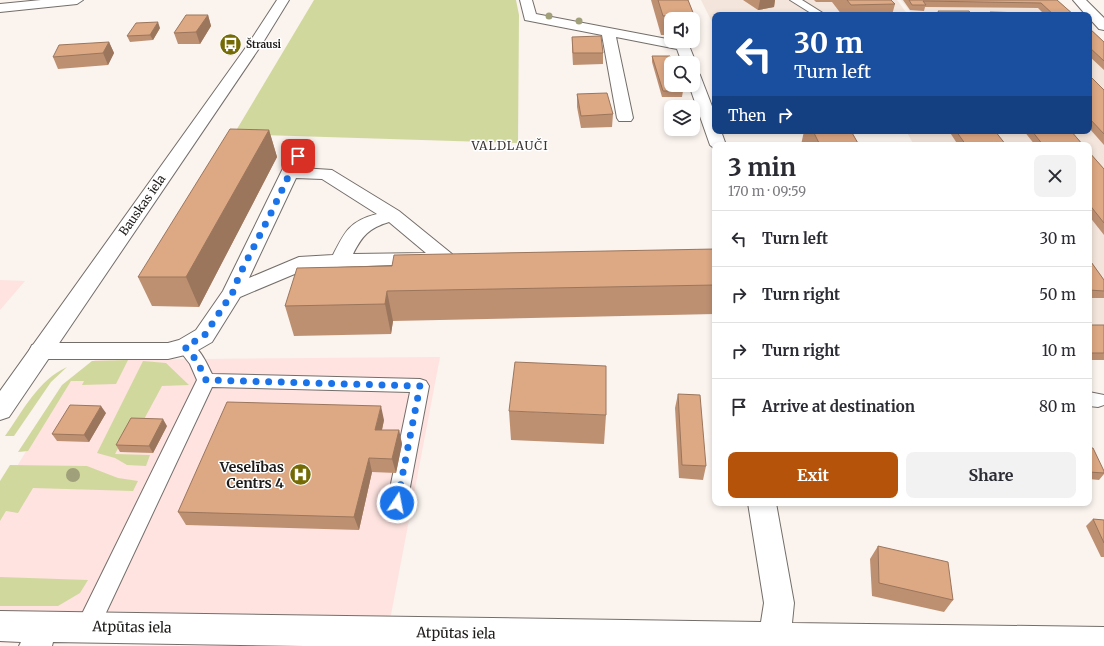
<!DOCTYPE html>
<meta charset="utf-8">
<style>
:root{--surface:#fff;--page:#f2f2f3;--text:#2b2b33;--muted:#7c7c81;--line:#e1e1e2;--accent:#b45309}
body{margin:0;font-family:Merriweather,serif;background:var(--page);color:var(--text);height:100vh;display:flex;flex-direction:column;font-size:15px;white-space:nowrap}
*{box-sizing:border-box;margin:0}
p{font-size:13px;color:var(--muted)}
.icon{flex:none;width:22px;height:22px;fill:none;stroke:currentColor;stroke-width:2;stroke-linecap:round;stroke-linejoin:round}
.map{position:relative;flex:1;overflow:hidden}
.panel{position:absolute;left:712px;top:142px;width:380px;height:364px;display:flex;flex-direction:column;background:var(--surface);border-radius:8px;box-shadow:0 2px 6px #0003}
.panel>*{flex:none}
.top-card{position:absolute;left:712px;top:12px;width:380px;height:122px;border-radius:8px;box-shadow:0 2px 6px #0003;background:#1a4fa0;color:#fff;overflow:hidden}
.buttons{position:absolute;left:664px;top:12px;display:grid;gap:8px}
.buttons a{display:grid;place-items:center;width:36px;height:36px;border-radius:8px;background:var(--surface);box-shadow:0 2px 6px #0003;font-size:20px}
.pin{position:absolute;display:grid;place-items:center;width:34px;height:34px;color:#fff;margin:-17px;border-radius:8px;box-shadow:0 2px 6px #0006}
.me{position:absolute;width:44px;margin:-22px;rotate:11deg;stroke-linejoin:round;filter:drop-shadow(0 0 3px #0008)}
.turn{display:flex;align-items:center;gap:14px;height:84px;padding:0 16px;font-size:18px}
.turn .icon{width:52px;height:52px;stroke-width:2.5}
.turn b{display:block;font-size:28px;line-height:34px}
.then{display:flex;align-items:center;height:38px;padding:0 16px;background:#0003;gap:8px;font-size:15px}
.round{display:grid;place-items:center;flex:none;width:42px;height:42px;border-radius:8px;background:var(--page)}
.summary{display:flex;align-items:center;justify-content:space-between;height:68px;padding:0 16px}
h1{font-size:24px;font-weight:700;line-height:30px}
.button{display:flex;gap:8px;margin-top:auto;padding:8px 16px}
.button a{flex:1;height:46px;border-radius:8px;background:var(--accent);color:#fff;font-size:16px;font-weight:700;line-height:46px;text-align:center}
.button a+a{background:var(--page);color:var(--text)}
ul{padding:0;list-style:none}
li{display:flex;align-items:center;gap:12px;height:56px;padding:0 16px;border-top:1px solid var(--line)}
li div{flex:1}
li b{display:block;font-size:15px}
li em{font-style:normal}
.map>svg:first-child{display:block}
.commercial{fill:#fee3e0}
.built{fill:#f3e5db}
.green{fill:#d1d89e}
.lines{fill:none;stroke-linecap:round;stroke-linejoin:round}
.service-casing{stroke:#746e6a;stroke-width:2}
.minor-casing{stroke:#746e6a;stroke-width:2}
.secondary-casing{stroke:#746e6a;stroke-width:2}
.service{fill:#fff;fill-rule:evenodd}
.minor{fill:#fff;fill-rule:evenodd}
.secondary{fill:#fff;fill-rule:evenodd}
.tree{fill:#a0a07a}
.wall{fill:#be9072}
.shaded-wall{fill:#9b765c}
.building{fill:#dda884;stroke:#9b765c}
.route{stroke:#1a73e8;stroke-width:7;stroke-dasharray:0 12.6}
.labels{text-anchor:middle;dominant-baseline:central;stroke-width:3;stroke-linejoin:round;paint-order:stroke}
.far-poi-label{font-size:10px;font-weight:bold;fill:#1e1c1a;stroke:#fff;text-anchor:start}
.far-quarter-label{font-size:12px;letter-spacing:1px;fill:#3c3633;stroke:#fff}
.street-label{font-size:12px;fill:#1e1c1a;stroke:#fff}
.near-poi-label{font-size:14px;font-weight:bold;fill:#1e1c1a;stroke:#fff;text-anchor:end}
.near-street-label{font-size:14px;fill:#1e1c1a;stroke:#fff}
</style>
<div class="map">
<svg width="1104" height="646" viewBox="0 0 1104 646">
<rect width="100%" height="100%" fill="#faf3ee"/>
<path class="commercial" d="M0 280 25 281 0 310Z
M440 357 385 646 0 643V495L65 386 95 360Z"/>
<path class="built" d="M701 0H897L908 15H715V24H713Z
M901 0H1053L1069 15H913Z
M1089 33 1104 47V360H1089V145H914L906 131H1089Z"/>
<path class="green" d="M314 0H516L519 15 518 143 234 134Z
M128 360 116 384 82 385 84 381H71L28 451 18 452 62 385 92 361Z
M143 361 166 363 189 385 162 386 142 423H132L115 454 150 455 146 466 127 465 115 458 97 453Z
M67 367 51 382 14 436H5C23 411 38 380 67 367Z
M10 465 87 466 118 478 138 481 133 491 33 488 18 513 6 511 0 521V481Z
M0 577 88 580 80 593 58 606H0Z"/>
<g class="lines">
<defs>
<path id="service" d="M790 0H802L826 15H814Z
M185 341C199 345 206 362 212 374L420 379 426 381 429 386 407 503 404 509 397 512 390 509 387 503 410 392 212 387 96 634 88 637 80 634 77 626 80 618 197 380 190 364 177 347 179 343Z
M1089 392 1104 395V405L1098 407 1089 406Z"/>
<path id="minor" d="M41 0H83L77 4 0 12V4Z
M520 0H532L536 14 688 43 696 63 693 66V63H682L677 49 616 37 633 118 631 121H619L617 118 602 35 525 20Z
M1073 0H1086L1104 18V30L1099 29 1089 18V15H1086Z
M693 71 698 72 700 75 715 114V131H721L726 145H715V149L710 145 689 85H693Z
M298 151 304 152 307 156 301 168 332 170 399 211 452 254 455 258 452 262C443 265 439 263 432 257L429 262 422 264 309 268 240 297 212 342 193 353 185 355 168 359H40L32 357 29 351 32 345 40 343H168L179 340 196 330 223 291 289 156 292 152ZM296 178 322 179 377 214C350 221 345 231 333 255L299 257 249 278ZM389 222 426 253 353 254C362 236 369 228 389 222Z
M748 503H776L794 603 792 623 1104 627V646H304L53 642 52 646H19L21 642 0 641V611L761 622 764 603Z"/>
<path id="secondary" d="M277 0H289L262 44 9 417 0 420V391L249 43Z"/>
</defs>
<use href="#service" class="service-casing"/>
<use href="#minor" class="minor-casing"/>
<use href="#secondary" class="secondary-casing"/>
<use href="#service" class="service"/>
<use href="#minor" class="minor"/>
<use href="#secondary" class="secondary"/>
</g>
<g class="tree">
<circle cx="549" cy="16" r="3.5"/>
<circle cx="579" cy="21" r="3.5"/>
<circle cx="73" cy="475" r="7"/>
</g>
<path class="wall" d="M651 0H688L694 15 693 22V19H671V35H661Z
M743 0H775L774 7 758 10Z
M814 0H891L895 4 892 15H842L832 2H816Z
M903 0H1057L1074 15H1045L1038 8 925 7 924 11 910 10Z
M938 11 972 15H936Z
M208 15 211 26 200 44H178L174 33Z
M160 28 153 40 130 42 127 36Z
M1089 28 1104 42V70L1089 56Z
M572 37 603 53V64L573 65 572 48Z
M109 42 114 53 108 65 58 69 53 57Z
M652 56 683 91 682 97H662L652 62Z
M1089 75 1104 90V145L1089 128Z
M577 94 613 114 612 127 581 128 577 107Z
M269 130 277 157 199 307 152 306 138 277Z
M804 131H851L859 145H801Z
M949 131H995L1006 145H958Z
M1024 131H1071L1083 145H1035Z
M1089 152 1104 169V235L1089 216Z
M715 249V314L393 321 391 334 294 336 285 306 392 266Z
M1089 259 1104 280V298H1089Z
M1089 325H1104V360H1089Z
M678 394 706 466 703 480 679 478 675 408Z
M509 411 606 415 604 444 511 440Z
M106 413 89 442 57 441 52 434Z
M384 420 382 430H399L402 444 396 473 372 472 359 530 186 525 178 512Z
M167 426 153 453 120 452 116 445Z
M1089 448 1104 471V474L1099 480 1089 479Z
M1093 519 1104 520V557H1101L1086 526Z
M878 546 953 600 944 612 872 596 870 559Z"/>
<path class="shaded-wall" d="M760 0H775L774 7 758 10Z
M208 15 211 26 200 44 196 32Z
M158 22 160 28 153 40 150 35Z
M109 42 114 53 108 65 103 53Z
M269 130 277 157 199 307 186 277Z
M387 291 393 321 391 334 385 304Z
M101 406 106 413 89 442 84 435Z
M381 406 384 420 379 443 375 430Z
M163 419 167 426 153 453 149 446Z
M399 430 402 444 396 473 392 459Z
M369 458 372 472 359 530 354 517Z"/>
<path class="building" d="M658 0H688L694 15 663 16Z
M847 0H891L895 4 851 5Z
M909 0H1057L1074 15H1054L1041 3 923 1 926 5H912Z
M938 11H969L972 15H941Z
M990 12 1025 13 1027 15H992Z
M186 15H208L196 32 174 33Z
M158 22 150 35 127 36 136 23Z
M1089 28 1104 42V61L1089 47Z
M601 36 603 53H573L572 37Z
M109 42 103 53 53 57 59 45Z
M652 56H670L673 63H671V85H681L683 91H663Z
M1089 75 1104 90V134L1089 118Z
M607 93 613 114 581 116 577 94Z
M230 129 269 130 186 277H138Z
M813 131H851L859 145H820Z
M956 131H995L1006 145H966Z
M1032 131H1071L1083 145H1043Z
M1089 152 1104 169V223L1089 204Z
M715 249V285L387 291 385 304 285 306 297 268 392 266 394 255Z
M1089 259 1104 280V291L1089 290Z
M1089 325H1104V353H1089Z
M515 362 606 366V415L509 411Z
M678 394 700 395 706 466 682 465Z
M227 402 381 406 375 430H399L392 459 369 458 354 517 178 512Z
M70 405 101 406 84 435 52 434Z
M131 418 163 419 149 446 116 445Z
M1089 448H1093L1104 471V473L1089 472Z
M1093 519 1104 520V543Z
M878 546 948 562 953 600 879 583Z"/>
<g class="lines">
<path class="route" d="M298 156 272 211 239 276 233 292 204 336 185 347 197 361 206 380 420 386 397 503"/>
</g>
<defs>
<symbol id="bus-disc" viewBox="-11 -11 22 22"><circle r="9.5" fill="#756b04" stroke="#fff"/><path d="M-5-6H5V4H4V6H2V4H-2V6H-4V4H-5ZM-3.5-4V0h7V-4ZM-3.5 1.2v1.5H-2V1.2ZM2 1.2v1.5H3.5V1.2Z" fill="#fff"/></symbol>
<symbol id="hospital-disc" viewBox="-11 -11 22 22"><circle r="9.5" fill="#756b04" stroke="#fff"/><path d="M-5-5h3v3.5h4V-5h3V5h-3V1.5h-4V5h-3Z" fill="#fff"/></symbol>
</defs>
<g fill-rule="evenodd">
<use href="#bus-disc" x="218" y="32" width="25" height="25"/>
<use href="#hospital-disc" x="288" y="462" width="25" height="25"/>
</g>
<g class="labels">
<g class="far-poi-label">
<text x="246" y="44">Štrausi</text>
</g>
<g class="far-quarter-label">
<text x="510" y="145">VALDLAUČI</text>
</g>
<g class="street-label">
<text transform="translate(142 205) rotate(-55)">Bauskas iela</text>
</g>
<g class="near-poi-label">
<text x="284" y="467">Veselības<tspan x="284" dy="16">Centrs 4</tspan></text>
</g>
<g class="near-street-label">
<text transform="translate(132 627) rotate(1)">Atpūtas iela</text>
<text transform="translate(456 633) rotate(1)">Atpūtas iela</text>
</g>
</g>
</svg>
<div class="buttons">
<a><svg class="icon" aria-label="sound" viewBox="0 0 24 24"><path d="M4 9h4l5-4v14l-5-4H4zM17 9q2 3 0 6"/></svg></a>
<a><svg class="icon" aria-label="search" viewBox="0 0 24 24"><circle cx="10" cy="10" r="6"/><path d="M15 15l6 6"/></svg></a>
<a><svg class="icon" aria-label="layers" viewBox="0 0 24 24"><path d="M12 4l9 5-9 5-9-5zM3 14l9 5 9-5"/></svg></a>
</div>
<div class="pin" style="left:298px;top:156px;background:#d93025"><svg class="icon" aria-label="arrive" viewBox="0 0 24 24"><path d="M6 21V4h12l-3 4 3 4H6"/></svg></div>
<svg class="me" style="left:397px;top:503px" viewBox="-20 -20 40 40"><circle r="17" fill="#1a73e8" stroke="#fff" stroke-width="3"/><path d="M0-11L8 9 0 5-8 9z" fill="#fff"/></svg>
<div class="top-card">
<div class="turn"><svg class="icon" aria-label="left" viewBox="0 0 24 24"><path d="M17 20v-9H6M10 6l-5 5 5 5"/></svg><div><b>30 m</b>Turn left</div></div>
<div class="then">Then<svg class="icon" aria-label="right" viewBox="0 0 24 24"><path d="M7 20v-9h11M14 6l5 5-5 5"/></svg></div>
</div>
<section class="panel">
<div class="summary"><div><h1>3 min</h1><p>170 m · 09:59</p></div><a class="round"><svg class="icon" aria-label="close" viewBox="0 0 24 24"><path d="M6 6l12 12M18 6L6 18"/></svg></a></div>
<ul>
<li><svg class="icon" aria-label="left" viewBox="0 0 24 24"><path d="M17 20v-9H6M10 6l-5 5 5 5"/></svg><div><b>Turn left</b></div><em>30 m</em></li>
<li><svg class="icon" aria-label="right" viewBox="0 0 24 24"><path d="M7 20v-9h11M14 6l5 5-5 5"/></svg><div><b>Turn right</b></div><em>50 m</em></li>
<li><svg class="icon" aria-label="right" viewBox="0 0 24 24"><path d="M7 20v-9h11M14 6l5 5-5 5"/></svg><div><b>Turn right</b></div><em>10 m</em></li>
<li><svg class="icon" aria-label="arrive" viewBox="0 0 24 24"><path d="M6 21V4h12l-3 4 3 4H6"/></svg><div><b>Arrive at destination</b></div><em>80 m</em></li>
</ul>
<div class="button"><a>Exit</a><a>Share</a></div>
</section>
</div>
